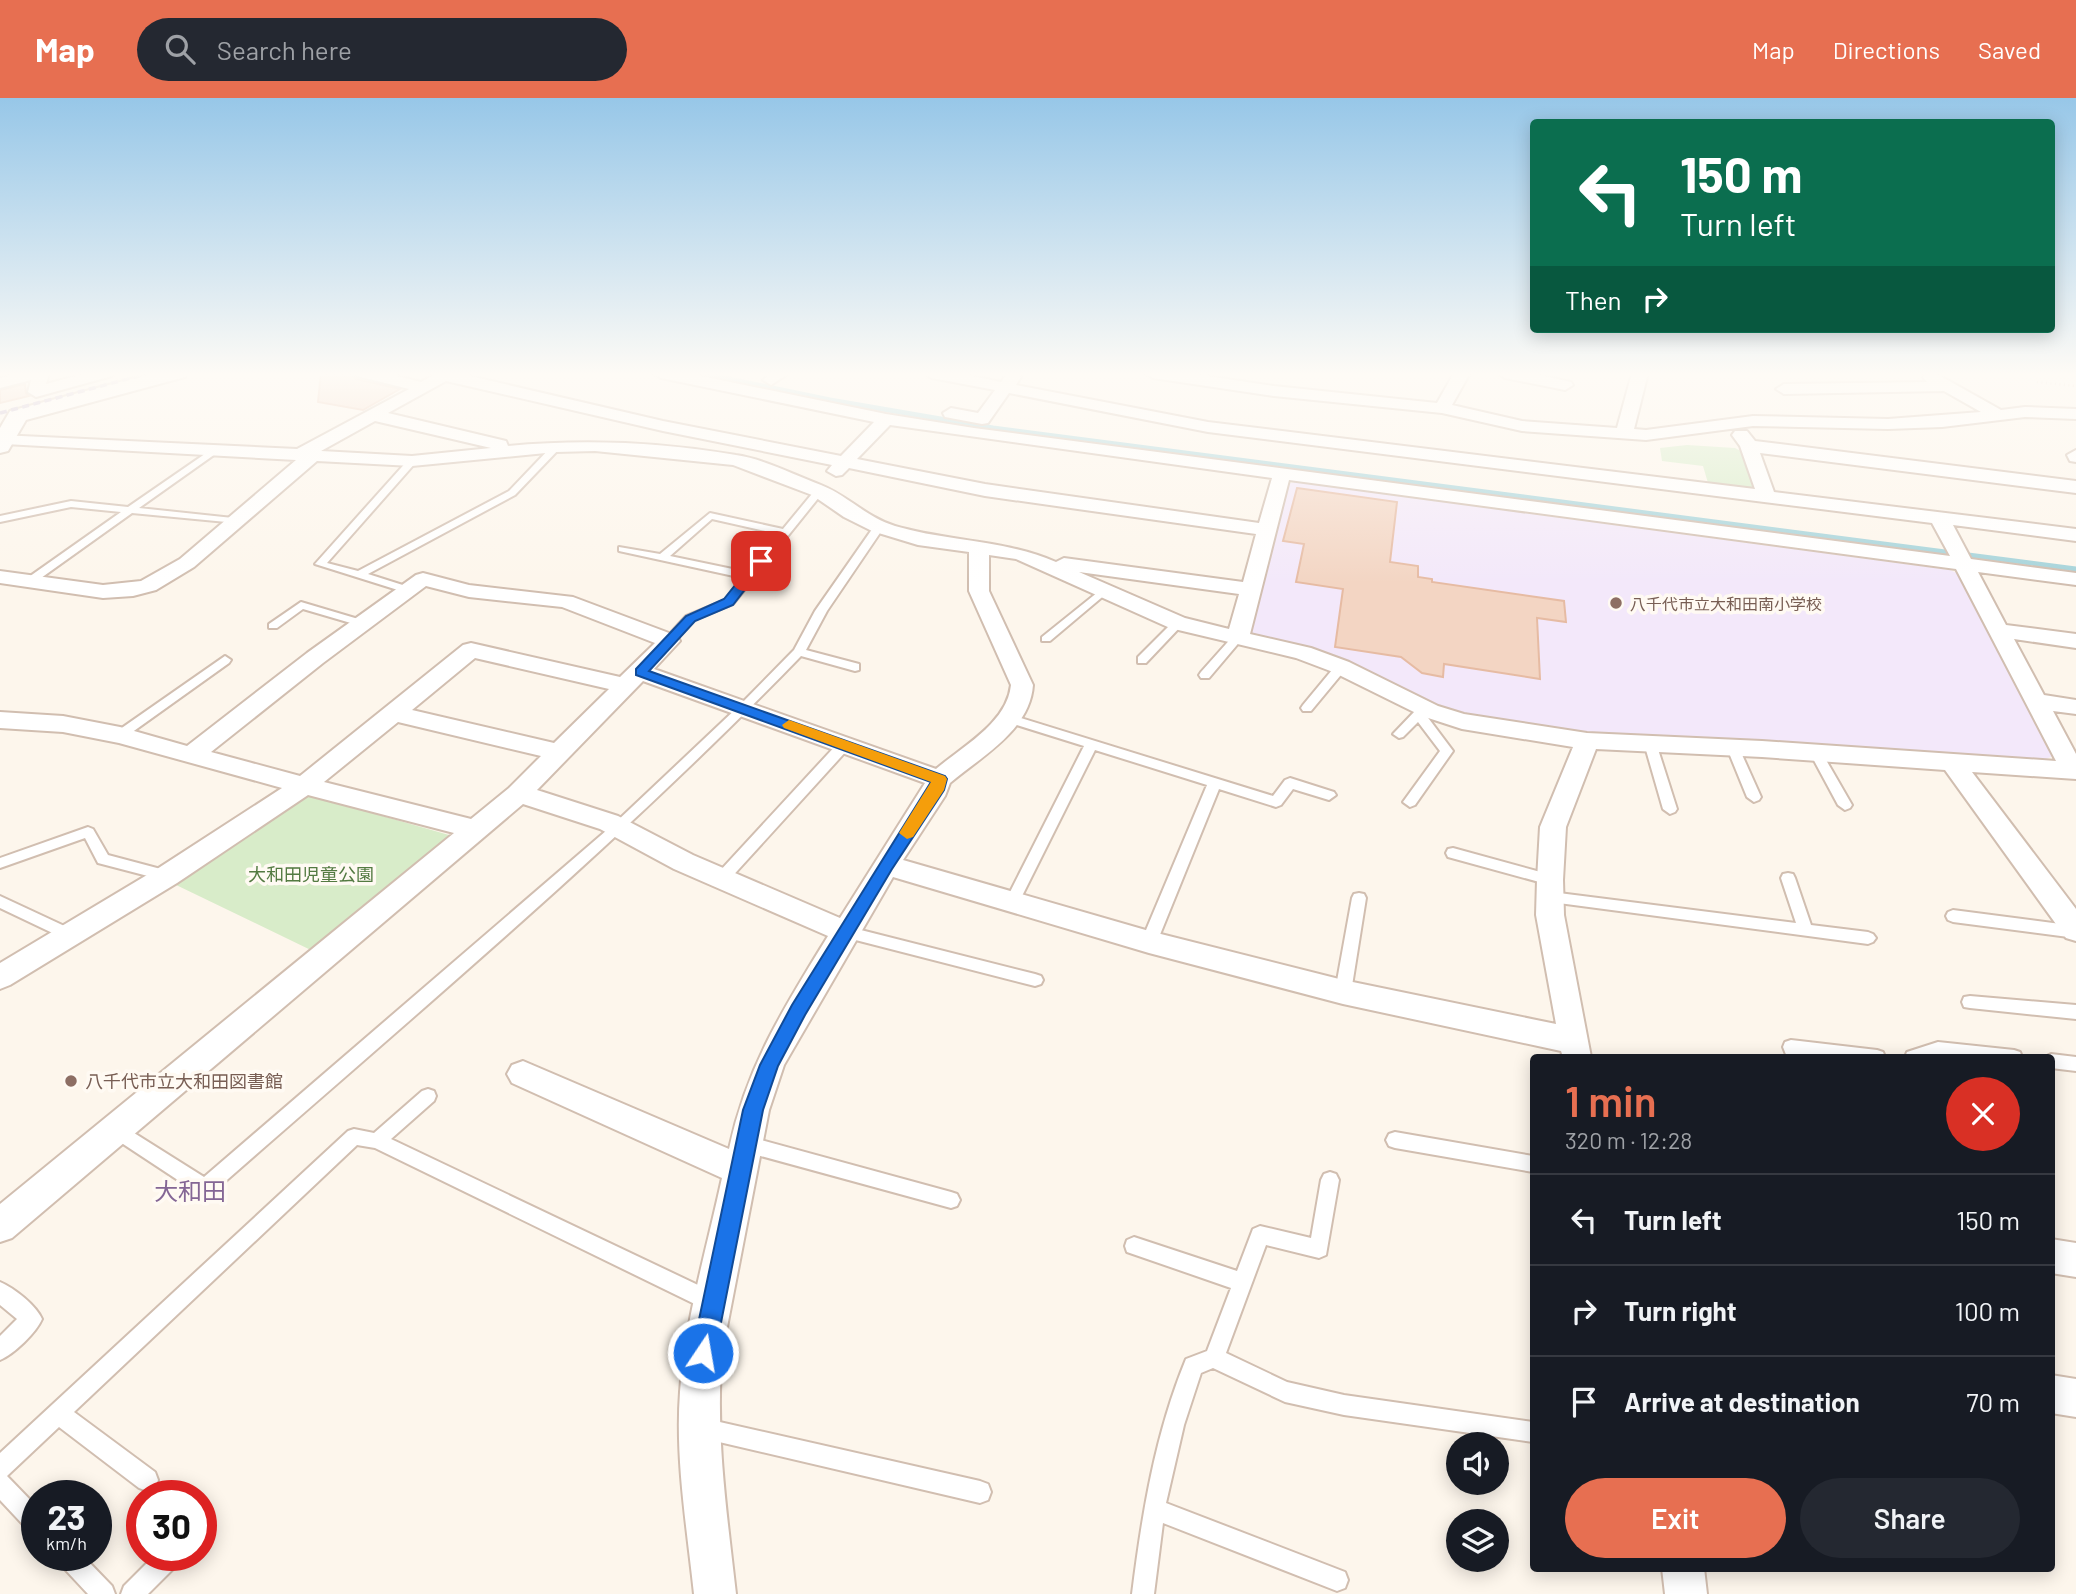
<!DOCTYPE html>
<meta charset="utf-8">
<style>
:root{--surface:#171b24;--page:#242831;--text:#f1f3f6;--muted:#9ea1a6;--line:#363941;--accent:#e76f51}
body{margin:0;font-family:Barlow,"Noto Sans JP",sans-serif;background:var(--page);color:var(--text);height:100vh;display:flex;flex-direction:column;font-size:26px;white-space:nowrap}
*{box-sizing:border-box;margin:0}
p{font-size:23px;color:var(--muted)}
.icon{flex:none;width:38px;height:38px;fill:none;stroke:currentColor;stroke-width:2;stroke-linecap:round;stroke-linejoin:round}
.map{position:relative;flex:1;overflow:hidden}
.details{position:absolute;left:1530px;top:956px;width:525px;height:518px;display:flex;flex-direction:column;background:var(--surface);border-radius:7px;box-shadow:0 4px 18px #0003}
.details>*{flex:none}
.banner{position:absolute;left:1530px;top:21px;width:525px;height:214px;border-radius:7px;box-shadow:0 4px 18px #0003;background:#0b6e4f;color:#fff;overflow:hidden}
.fabs{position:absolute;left:1446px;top:1334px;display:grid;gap:14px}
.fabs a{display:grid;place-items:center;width:63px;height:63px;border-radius:50%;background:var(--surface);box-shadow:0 4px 18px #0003;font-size:35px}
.speed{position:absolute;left:21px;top:1382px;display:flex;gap:14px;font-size:35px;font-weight:700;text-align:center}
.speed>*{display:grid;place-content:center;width:91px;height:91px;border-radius:50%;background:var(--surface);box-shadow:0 4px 18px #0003;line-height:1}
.speed small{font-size:18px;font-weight:400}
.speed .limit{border:10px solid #d22;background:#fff;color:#111}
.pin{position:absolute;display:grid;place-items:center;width:60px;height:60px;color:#fff;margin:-30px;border-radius:14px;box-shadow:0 4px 10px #0006}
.me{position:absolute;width:77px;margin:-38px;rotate:12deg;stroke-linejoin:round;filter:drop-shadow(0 0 5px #0008)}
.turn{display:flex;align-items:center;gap:24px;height:147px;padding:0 35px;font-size:32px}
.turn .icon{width:91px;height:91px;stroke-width:2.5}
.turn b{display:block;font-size:49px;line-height:60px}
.then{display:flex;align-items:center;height:66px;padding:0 35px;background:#0003;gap:14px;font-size:26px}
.round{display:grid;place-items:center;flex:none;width:74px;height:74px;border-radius:37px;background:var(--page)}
.summary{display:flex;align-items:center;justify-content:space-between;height:119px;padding:0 35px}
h1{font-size:42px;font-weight:600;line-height:52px;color:var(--accent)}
.cta{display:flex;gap:14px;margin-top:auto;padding:14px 35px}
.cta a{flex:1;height:80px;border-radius:42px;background:var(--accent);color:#fff;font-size:28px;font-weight:600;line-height:80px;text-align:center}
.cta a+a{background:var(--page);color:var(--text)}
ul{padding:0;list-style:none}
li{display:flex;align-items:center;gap:21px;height:91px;padding:0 35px;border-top:2px solid var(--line)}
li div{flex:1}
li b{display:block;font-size:26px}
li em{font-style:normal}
header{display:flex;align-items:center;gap:42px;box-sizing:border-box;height:98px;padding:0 35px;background:var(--accent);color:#fff}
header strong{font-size:33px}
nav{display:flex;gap:38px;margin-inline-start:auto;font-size:24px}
.search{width:490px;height:63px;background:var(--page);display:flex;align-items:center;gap:18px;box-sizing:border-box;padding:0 24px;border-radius:38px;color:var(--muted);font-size:26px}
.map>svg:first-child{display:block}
.education{fill:#f3e8fa}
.green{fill:#d8ecc9}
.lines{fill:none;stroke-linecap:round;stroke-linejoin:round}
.stream{stroke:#a5d3da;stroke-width:5}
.building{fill:#f3d5c3;stroke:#e6bba3;stroke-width:2}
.service-casing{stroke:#d1beb0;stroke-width:4}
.minor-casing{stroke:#d1beb0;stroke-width:4}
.tertiary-casing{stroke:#d1beb0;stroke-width:4}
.path{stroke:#d9b8a5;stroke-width:2.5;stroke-dasharray:1 3.5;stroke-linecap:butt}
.service{fill:#fff;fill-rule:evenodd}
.minor{fill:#fff;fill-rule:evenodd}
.tertiary{fill:#fff;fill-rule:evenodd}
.rail{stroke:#b9a8c9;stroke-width:3.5;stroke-dasharray:7 4.5;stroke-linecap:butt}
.route{fill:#1a73e8;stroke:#114b97;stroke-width:2}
.slow{fill:#f59e0b}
.education-dot{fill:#8d6e63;stroke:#fffaf3;stroke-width:2.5}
.labels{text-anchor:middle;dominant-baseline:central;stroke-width:7;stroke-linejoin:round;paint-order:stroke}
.far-education-label{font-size:16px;fill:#785e54;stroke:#fffaf3;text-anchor:start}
.park-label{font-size:18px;fill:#537a41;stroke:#fffaf3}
.education-label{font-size:18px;fill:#785e54;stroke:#fffaf3;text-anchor:start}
.near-quarter-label{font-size:24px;fill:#846695;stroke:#fffaf3}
</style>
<header>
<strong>Map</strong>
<div class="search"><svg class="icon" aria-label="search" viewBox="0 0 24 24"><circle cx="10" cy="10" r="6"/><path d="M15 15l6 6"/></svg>Search here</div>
<nav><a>Map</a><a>Directions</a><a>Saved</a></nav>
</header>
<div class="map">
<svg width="2076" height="1496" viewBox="0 0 2076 1496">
<rect width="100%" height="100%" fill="#fdf6ec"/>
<path class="education" d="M1296 384 1950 472 1961 477 2053 658 2036 665 1576 635 1460 616 1252 538 1249 534 1285 386Z"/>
<path class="green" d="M1687 347 1735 350 1743 354 1755 390 1708 385 1703 368 1662 363 1660 350Z
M309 697 456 739 319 856 172 785Z"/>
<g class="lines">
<path class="stream" d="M700 275 830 302 993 330 2076 471"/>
</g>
<path class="building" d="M321 275H353L356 281 400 291 363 312 318 304Z
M25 286 26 295 29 298 0 305V292Z
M1297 390 1397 404 1390 464 1418 468V479L1432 481V484L1564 503 1566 524 1537 520 1540 581 1444 566 1443 579 1422 575 1401 559 1335 549 1343 491 1296 484 1304 446 1283 443Z"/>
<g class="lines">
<defs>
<path id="service" d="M553 347 561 349 515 397 368 476 409 489V493H401L315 466 409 361 417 363 327 465 358 473 509 393Z
M215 349 218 350V354L139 410 233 420 237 421V425L132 415 34 485H26V481L121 414 71 409 0 424V418L71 403 128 409Z
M816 391 824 393 733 506 694 522 673 545H665V541L686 518 725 502 743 480 619 453V449L660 456 710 415 783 431ZM712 421 779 436 747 474 670 458Z
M879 426 884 429 827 513 806 552 859 566V572L855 573 801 558C616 749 411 920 211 1096L205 1098 199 1096 111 1038 108 1033 111 1028 117 1025 123 1028 204 1079 614 726 739 608 794 552 815 513 875 427Z
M1103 490 1107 491V495L1050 543H1042V539Z
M301 504 365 523 367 525 361 528 303 511 277 530H269V526Z
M1178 522 1182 523V527L1146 565H1138V559L1174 523Z
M1238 536 1244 539 1242 541 1209 580H1201L1199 577 1201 574 1234 537Z
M225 558 231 562 229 565 124 640H116L114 637 116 634Z
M1341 565 1345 566V572L1311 613H1303L1301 610 1303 607 1337 566Z
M1419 612 1423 613 1453 653 1415 707 1410 709 1403 704 1440 653 1418 624 1403 639 1399 640 1393 636 1415 613Z
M1011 617 1273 698 1285 682 1290 680 1334 694 1336 697 1329 702 1293 691 1281 707 1276 709 1219 691 1157 844 1154 848H1144L1141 844 1207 687 1095 652 1017 808H1007L1005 804 1084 648 1007 624 1005 621 1007 618Z
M1650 641 1656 645 1677 711 1675 714 1670 716 1663 711 1644 645Z
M844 643 849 644 850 647 849 650 728 783H718L716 779 718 775 839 644Z
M1733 646 1739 650 1761 699 1759 702 1754 704 1747 699 1727 650Z
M1816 651 1822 655 1852 707 1850 710 1845 712 1838 707 1810 655Z
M88 729 93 731 108 757 172 774 174 778 172 782 167 783 98 765 85 740 0 770V760Z
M1453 750 1555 778 1557 782 1555 786 1550 787 1448 759 1446 755 1448 751Z
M1788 775 1793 776 1795 780 1811 827 1868 834 1873 836 1876 840 1873 844 1868 846 1551 804 1546 803 1544 799 1546 795 1551 794 1796 825 1781 780 1783 776Z
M1359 795 1364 796 1366 800 1351 894 1349 898 1343 900 1337 898 1335 894 1352 800 1354 796Z
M0 798 73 832 76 836 73 840H63L0 810Z
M1953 812 2076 828V840L1953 824 1948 822 1946 818 1948 814Z
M845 828 1035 876 1041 878 1043 882 1041 886 1035 888 840 838 837 834 840 830Z
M1970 898 2076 907V921L1970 910 1964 909 1962 904 1964 899Z
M1791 942 1877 952 1883 954 1885 959 1803 957V959H1787L1783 949 1785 944Z
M1938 944 2014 952 2020 954 2022 959H1905L1907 954Z
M2051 956 2076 959V973L2051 970V959H2045Z
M428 991 434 993 436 998 434 1003 391 1041 719 1197 722 1204 719 1211 712 1214 705 1211 375 1050 357 1047 74 1314 155 1374 158 1382 155 1390 147 1393 139 1390 59 1329 7 1378 37 1409V1436L29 1433 0 1402V1355L348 1033 354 1031 374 1035 422 993Z
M1395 1034 1533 1058V1074L1395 1050 1389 1048 1386 1042 1389 1036Z
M746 1038 951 1094 957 1096 960 1102 957 1108 951 1110 746 1054 740 1052 737 1046 740 1040Z
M1330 1074 1336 1076 1339 1082 1326 1157 1319 1160 1266 1147 1226 1255 1287 1284 1344 1297 1533 1324V1344L1344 1317 1285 1304 1213 1270 1201 1275 1184 1327 1166 1405 1345 1474 1348 1482 1345 1490 1337 1493 1163 1425 1154 1496H1132C1142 1416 1155 1336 1186 1261L1207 1253 1231 1190 1127 1154 1125 1148 1127 1142 1134 1139 1237 1173 1253 1131 1260 1128 1311 1140 1321 1082 1324 1076Z
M0 1184C14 1190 36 1207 42 1221 36 1235 14 1256 0 1262V1238L17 1221 0 1207Z
M702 1320 980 1383 988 1386 991 1394 988 1402 980 1405 702 1340 695 1337 692 1330 695 1323Z
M57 1458H83L112 1488 115 1496H88L60 1466Z
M154 1458H181L178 1466 148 1496H121L124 1488Z"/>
<path id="minor" d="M20 275H49L46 286 87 275H114L112 278 36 299 28 294 31 282 0 290V280Z
M355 275H385L421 284 437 275H457L663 323 841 358 874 324 661 280 653 275H686L886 316 974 330 1950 458 1932 425 1208 334 1009 295 988 325 982 326 945 319 943 315 951 310 978 315 995 292 932 280 924 275H958L1001 284 1007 276 1017 275 1021 279 1016 287 1208 324 1755 391 1740 348 1732 337 1735 333H1747L1755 343 2076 383V395L1760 355 1774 394 2076 431V443L1953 427 1971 461 2076 475V487L1978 474 2006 527 2076 536V550L2014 541 2044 597 2076 602V616L2053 613 2076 656V681L1972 674 2076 811V843L2066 840 1945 672 1762 659 1596 651 1566 729 1563 782 1564 817 1591 959H1563L1561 953 1343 906 1149 855 893 779 784 967 769 1012 722 1255C715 1336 727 1416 736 1496H694C687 1430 675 1361 680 1294 685 1222 707 1150 722 1080L512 985 507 976 512 967 523 963 729 1051C747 967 784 910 828 838L674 771 600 731 523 706 12 1140 0 1144V1106L454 735 308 697 177 785 10 887 0 891V865L157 771 282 690 119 645 63 634 0 630V614L63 618 120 629 187 648 307 555 416 477 423 475 469 487 573 499 677 538 680 543 654 571 936 671C963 648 1007 625 1011 587L969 493V454L918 447 872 433 844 419 812 397 733 367 595 353 556 354 412 368 317 363 194 469 156 492 133 498 103 500 0 485V473L103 487 141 483 180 461 296 362 5 346 0 345V337L297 351 409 291 357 278ZM446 283 663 333 832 367 827 373 836 378 842 377 849 370 985 398 1256 436 1243 484 1064 460 1056 464C1003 441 949 444 895 428 866 419 847 397 821 387 794 377 764 361 736 357 661 344 583 341 508 348L506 343 388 315ZM375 323 491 350 412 358 321 353ZM890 327 1272 380 1259 425 985 386 857 361ZM1289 382 1956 471 2056 663 1762 643 1587 635 1464 616 1438 608 1349 564 1311 550 1250 536ZM989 457 1016 461 1170 530 1296 560 1333 574 1422 618 1462 631 1573 649 1540 729 1537 782 1536 817 1556 926 1343 882 1149 833 903 762 945 698 950 685C982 658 1030 632 1033 587L989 493ZM1079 474 1239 496 1229 531 1185 520ZM426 488 469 499 562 509 655 545 620 579 471 545 463 547 300 678 211 654 323 565ZM475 560 609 591 554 645 412 612ZM643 583 925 685 840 820 693 757 618 718 537 692ZM398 624 541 658 509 690 471 721 324 684Z
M770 275H789L771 287 763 282Z
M1145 275H1187L1274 288 1437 305 1454 275H1470L1452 307 1522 323 1617 330 1632 275H1648L1634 331 1646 332 1753 318 1888 321 1981 314 1944 293 1784 296 1776 291 1784 286 1927 284 1923 279 1925 276 1935 275 2001 312 2025 309 2076 311V321L2025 319 1942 329 1888 331 1753 328 1646 342 1522 333 1442 315 1274 298 1153 280Z
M1497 275H1530L1571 284 1573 287 1565 292 1505 280Z
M2076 352V364L2070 363 2067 357Z
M2051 1141 2076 1145V1179L2051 1175Z
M2051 1277 2076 1281V1319L2051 1315Z
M1662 1470H1704L1707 1496H1665Z"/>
<path id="tertiary" d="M154 275H188L185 279 26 322 8 353 0 355V330L10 313Z"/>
</defs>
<use href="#service" class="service-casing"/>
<use href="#minor" class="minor-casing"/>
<use href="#tertiary" class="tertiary-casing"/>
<path class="path" d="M2037 284 2076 288"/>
<use href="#service" class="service"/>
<use href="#minor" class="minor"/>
<use href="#tertiary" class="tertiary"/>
<path class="rail" d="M0 315 150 275"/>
</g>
<linearGradient id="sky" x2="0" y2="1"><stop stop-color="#97c7e8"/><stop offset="0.57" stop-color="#fefbf6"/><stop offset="1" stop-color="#fefbf6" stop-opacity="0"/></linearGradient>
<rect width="2076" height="485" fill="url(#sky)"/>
<path class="route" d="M761 460 767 463 733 507 695 523 649 573 945 678 947 681 944 692 892 771 805 917 778 968 763 1012 715 1255 711 1263 703 1266 695 1263 692 1255 743 1012 760 967 792 907 931 684 636 577V571L686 518 724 501 756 461Z"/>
<path class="slow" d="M789 622 945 678 947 681 944 692 913 739 907 741 899 735 931 684 784 630 782 627Z"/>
<g class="education-dot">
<circle cx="1616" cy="505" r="7"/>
<circle cx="71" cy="983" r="7"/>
</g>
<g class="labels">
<g class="far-education-label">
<text x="1630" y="505">八千代市立大和田南小学校</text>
</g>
<g class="park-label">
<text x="311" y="776">大和田児童公園</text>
</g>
<g class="education-label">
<text x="85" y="983">八千代市立大和田図書館</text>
</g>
<g class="near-quarter-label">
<text x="190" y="1092">大和田</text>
</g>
</g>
</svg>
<div class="fabs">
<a><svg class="icon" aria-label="sound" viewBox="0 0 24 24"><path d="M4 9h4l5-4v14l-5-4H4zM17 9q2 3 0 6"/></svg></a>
<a><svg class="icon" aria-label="layers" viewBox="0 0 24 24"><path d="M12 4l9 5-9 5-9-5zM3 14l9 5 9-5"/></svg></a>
</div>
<div class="speed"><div>23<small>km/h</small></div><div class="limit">30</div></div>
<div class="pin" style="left:761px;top:463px;background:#d93025"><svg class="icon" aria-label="arrive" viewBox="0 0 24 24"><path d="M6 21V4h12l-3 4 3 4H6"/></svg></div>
<svg class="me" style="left:703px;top:1255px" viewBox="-20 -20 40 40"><circle r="17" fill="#1a73e8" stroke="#fff" stroke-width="3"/><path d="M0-11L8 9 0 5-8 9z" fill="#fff"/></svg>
<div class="banner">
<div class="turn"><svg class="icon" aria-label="left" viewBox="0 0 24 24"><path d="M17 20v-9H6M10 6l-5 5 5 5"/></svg><div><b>150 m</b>Turn left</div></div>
<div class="then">Then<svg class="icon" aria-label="right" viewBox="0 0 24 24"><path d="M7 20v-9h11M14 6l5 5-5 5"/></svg></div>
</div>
<section class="details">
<div class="summary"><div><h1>1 min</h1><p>320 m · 12:28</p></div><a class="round" style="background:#d93025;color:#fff"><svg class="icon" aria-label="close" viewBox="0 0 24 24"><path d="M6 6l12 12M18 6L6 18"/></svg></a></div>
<ul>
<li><svg class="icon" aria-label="left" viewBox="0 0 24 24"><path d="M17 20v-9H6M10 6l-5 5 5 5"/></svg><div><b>Turn left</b></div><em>150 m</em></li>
<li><svg class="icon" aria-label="right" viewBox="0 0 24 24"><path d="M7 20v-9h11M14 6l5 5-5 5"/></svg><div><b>Turn right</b></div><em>100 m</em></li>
<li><svg class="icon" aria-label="arrive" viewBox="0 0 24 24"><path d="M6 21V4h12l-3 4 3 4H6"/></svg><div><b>Arrive at destination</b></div><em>70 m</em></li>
</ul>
<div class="cta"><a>Exit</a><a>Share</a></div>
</section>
</div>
